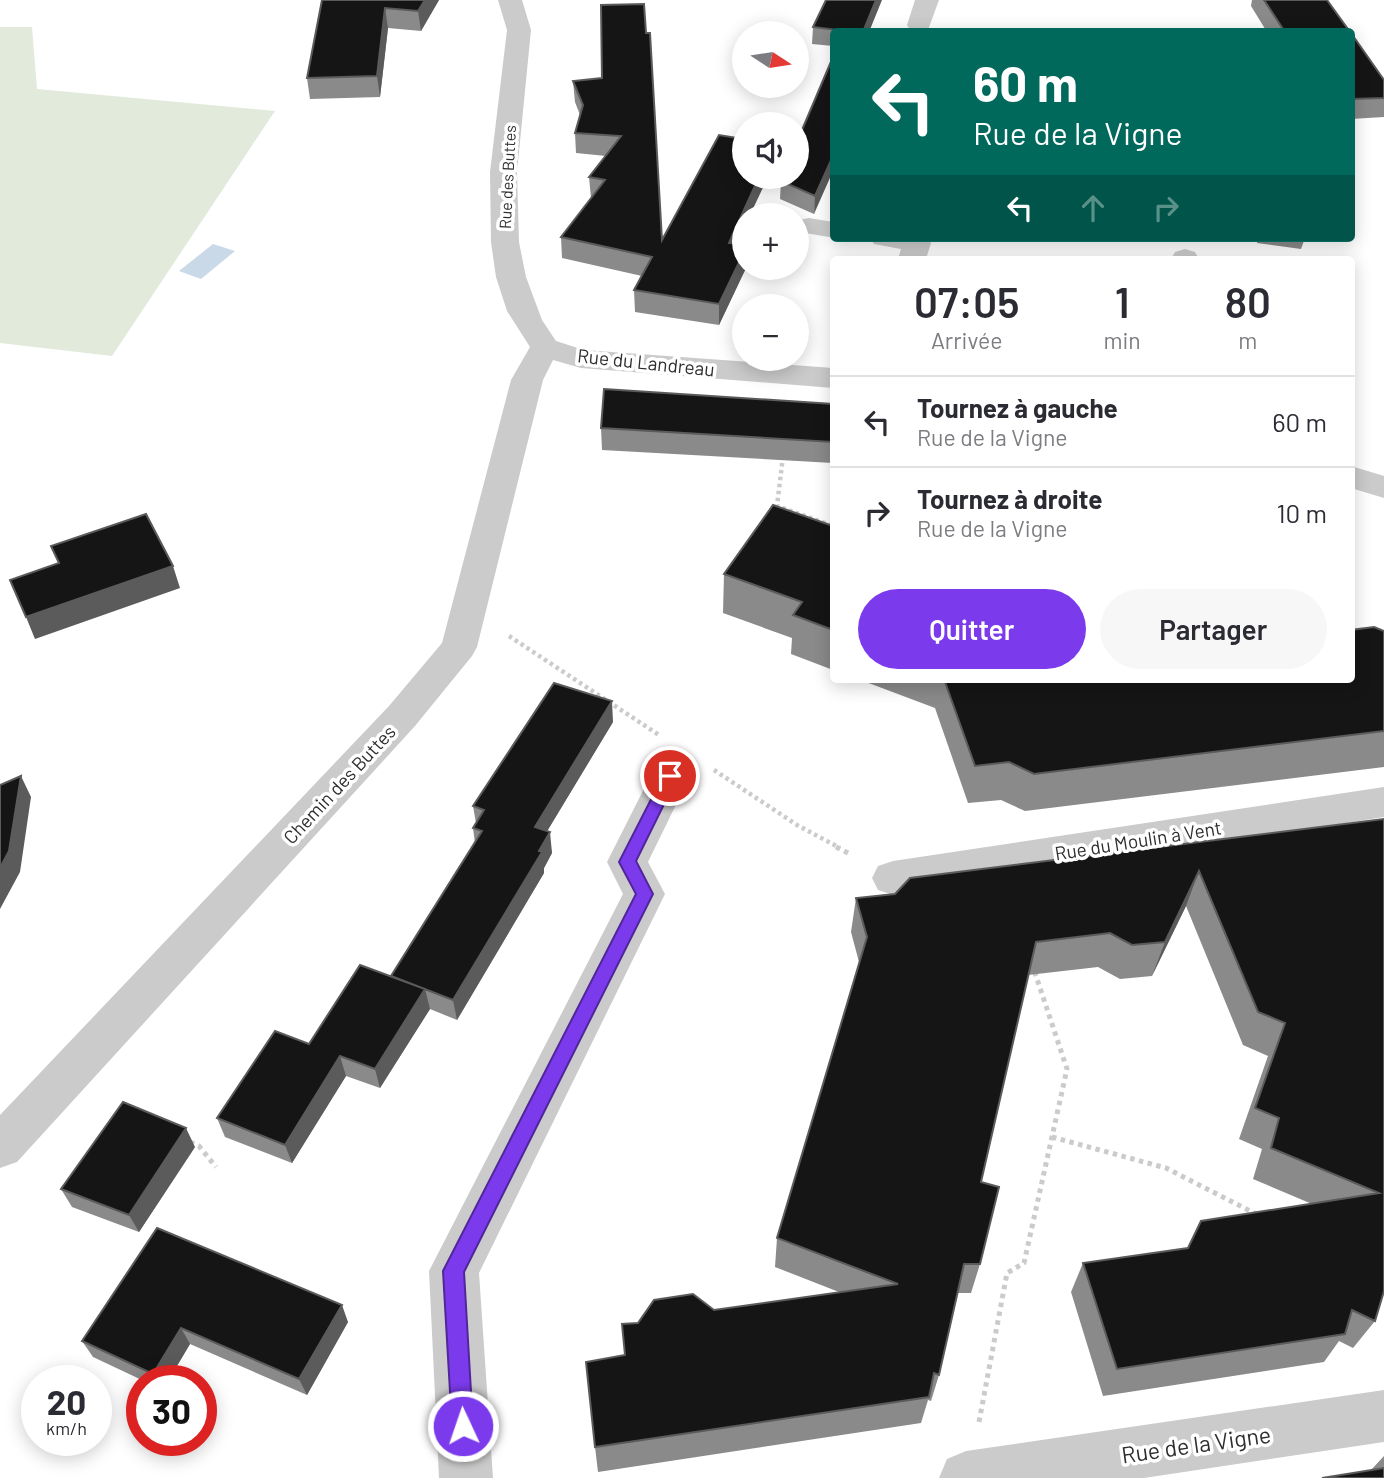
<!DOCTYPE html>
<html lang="fr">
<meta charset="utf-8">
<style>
:root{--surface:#fff;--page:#f7f7f7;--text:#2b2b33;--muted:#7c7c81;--line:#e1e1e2;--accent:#7c3aed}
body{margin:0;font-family:Barlow,sans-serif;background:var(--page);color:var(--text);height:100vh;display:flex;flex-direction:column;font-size:26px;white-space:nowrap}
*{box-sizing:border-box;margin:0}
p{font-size:23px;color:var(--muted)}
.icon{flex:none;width:38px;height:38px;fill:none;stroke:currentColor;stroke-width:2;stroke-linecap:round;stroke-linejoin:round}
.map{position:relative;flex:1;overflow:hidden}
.sheet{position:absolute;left:830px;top:256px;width:525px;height:427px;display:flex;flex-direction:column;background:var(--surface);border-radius:7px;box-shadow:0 4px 18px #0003}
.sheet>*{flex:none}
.guide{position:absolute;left:830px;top:28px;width:525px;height:214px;border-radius:7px;box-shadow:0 4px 18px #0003;background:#00695c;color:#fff;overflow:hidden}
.needle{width:46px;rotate:102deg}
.buttons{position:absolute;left:732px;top:21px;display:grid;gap:14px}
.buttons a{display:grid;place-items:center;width:77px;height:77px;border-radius:50%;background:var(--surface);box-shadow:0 4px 18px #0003;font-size:35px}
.speed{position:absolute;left:21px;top:1365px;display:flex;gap:14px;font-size:35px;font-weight:700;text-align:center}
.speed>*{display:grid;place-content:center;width:91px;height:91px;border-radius:50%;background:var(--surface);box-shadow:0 4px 18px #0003;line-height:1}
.speed small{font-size:18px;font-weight:400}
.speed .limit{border:10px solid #d22;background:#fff;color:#111}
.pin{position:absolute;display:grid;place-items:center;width:60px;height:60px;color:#fff;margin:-30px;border:4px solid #fff;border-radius:50%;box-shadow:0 2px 7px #0007}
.me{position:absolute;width:77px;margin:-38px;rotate:357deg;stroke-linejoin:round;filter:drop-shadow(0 0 5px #0008)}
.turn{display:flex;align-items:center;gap:24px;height:147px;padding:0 28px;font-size:32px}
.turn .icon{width:91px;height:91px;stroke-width:2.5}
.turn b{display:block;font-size:49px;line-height:60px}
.lanes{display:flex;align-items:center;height:66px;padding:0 28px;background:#0003;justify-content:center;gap:35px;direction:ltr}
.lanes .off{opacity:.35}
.eta{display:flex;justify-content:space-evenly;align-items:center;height:119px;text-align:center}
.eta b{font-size:42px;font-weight:600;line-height:49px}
.primary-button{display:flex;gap:14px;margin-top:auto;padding:14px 28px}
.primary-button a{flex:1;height:80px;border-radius:42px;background:var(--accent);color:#fff;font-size:28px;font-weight:600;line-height:80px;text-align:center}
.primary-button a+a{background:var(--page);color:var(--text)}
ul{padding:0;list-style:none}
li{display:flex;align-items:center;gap:21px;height:91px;padding:0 28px;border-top:2px solid var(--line)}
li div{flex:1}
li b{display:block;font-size:26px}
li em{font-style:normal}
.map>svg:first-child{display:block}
.green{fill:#e2eadc}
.water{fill:#cad9e8}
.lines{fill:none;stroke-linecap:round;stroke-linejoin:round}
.path-far1{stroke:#cbcbcb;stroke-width:4.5;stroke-dasharray:3.5 3.5;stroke-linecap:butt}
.path{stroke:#cbcbcb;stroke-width:5;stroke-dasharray:4.5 4.5;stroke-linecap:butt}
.minor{fill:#cbcbcb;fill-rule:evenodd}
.wall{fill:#8a8a8a}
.shaded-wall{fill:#5b5b5b}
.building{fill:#151515;stroke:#5b5b5b;stroke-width:2}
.route{fill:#7c3aed;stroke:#51269a;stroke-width:2}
.labels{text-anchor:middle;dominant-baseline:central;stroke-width:7;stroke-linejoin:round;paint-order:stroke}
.far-street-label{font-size:16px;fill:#2e2e2e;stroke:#fff}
.street-label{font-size:19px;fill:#2e2e2e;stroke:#fff}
.near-street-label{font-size:23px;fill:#2e2e2e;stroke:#fff}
</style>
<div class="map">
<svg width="1384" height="1478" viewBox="0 0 1384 1478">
<rect width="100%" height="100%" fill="#fff"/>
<path class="green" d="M0 27H32L37 89 275 111 112 356 0 343Z"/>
<path class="water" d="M213 244 235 251 201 279 179 271Z"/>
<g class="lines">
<path class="path-far1" d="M783 456 777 506 833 526
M509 636 659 735
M714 770 797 825 840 848"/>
<path class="path" d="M836 847 852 855
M1052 1137 1166 1168 1258 1215
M190 1142 199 1146 216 1167
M979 1422 1007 1273 1024 1263 1067 1069 1034 970"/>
<path class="minor" d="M498 0H522L531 30 517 172 519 242 526 277 542 320 556 341 584 350 833 368V388L581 368 553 360 543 380 477 647 472 656 415 726 17 1162 0 1168V1115L389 706 442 643 511 380 530 347 507 311 496 277 491 242 490 172 507 30Z
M915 0H939L928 30H910L907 25Z
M809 218 833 222 835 238 799 232 796 224 799 220Z
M870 238H928L931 243 926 259H898L901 249 874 244Z
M1185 249 1195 252 1199 259H1171L1175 252Z
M1351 466 1384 476V498L1351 488Z
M670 761 684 765 690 776 648 862 665 894 479 1273 493 1478H439L429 1271 623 894 607 862 656 765Z
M1384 787V817L893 895 878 890 872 878 878 866 893 861Z
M1384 1390V1442L1144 1478H939L947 1459 966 1451Z"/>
</g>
<path class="wall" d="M322 0H439L421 31 388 28 380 97 310 99 307 78Z
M1252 0H1327L1350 32H1267L1251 6Z
M813 27 869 32H833V46L812 44Z
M1351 33 1384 80V117L1351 119Z
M833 57 814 214 780 199 781 181Z
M602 78 662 240 744 215V230L737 244 744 268H746L719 325 635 312 634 290 642 276 562 258 561 237 591 198 589 177 606 156 576 153 575 133 580 115 575 102 573 81Z
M1258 238H1305L1301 249 1257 243Z
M833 404V463L602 450 601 428Z
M833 526V670L791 654 792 638 723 613 724 574Z
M1384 631V767L1025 811 1001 800 968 803 935 708 858 679H1351Z
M613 722 547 831 552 853 544 868V873L457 1020 430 1009 380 1088 346 1076 292 1163 225 1137 217 1118 391 977 475 843 473 828 476 823 473 806Z
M1384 819 1375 1321 1353 1348 1339 1341 1324 1362 1103 1396 1071 1292 1083 1263 1187 1249 1201 1221 1312 1204 1253 1179 1262 1149 1239 1139 1268 1056 1243 1045 1186 906 1152 976 1120 979 1098 967 1028 975 981 1182 980 1264 971 1293H958L939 1375 931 1401 928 1400 921 1423 598 1472 595 1447 625 1355 638 1323 714 1310 839 1292 775 1267 777 1238 859 962 851 932 856 898 895 894Z
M195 1147 139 1232 72 1207 61 1189Z
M157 1228 348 1322 307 1395 190 1344 168 1381H144L93 1357 82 1341Z
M1384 1456V1478L1371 1470Z"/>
<path class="shaded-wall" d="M425 0H439L421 31 418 11Z
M876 0H882L869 32H863Z
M385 8 388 28 380 97 377 76Z
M833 156V171L814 214 815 196Z
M759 177H768L750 215H744V230L728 264 729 243Z
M744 252V268H746L719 325V304Z
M173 566 180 588 35 639 26 617Z
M612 701 613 722 537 848 535 827Z
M21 776 31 797 20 872 0 909V868Z
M550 832 552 853 544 868V873L457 1020 453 1000Z
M1199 871 1186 906 1152 976 1165 942Z
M425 989 430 1009 380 1088 375 1069Z
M340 1056 346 1076 292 1163 285 1145Z
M186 1128 195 1147 139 1232 129 1215Z
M342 1305 348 1322 307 1395 299 1379Z
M181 1328 190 1344 168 1381H157L153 1374Z"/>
<path class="building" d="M322 0H425L418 11 385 8 377 76 307 78Z
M826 0H876L863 32H853L813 27Z
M1264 0H1327L1350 32H1285Z
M644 4 646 33H650L662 240 719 135 744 139V177H759L729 243 744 245V252L719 304 634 290 652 257 561 237 605 180 589 177 621 136 575 133 583 105 573 81 602 78 601 5Z
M1351 33 1384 80V98L1351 99Z
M833 57V156L815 196 781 181 782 177H796V144Z
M604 389 833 404V442L601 428Z
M773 505 833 526V630L793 615 802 602 724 574Z
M146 514 173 566 26 617 10 580 59 563 51 546Z
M1374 627 1384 631V731L1034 774 1009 762 975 766 944 679H1351V630Z
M554 683 612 701 535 827 550 832 539 851 542 852 453 1000 391 976 482 831 473 828 484 810 473 806Z
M21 776 9 851 0 868V785Z
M1384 819V1291L1375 1321 1352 1310 1345 1334 1117 1369 1083 1263 1188 1248 1201 1221 1379 1193 1271 1148 1279 1118 1255 1108 1285 1023 1258 1012 1199 871 1165 942 1132 945 1110 933 1036 942 981 1182 999 1187 980 1264H964L939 1375 934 1373 929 1397 595 1447 586 1362 625 1355 622 1324 638 1323 654 1300 693 1294 714 1310 898 1284 777 1238 867 937 856 898 895 894 910 878Z
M360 965 425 989 375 1069 340 1056 285 1145 217 1118 275 1031 309 1044Z
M123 1102 186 1128 129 1215 61 1189Z
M157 1228 342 1305 299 1379 181 1328 153 1374 82 1341Z
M1384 1468V1478H1322Z"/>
<path class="route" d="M670 770 678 776 636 861 653 894 464 1272 473 1426 470 1434 463 1437 455 1434 452 1426 443 1271 636 894 619 862 665 772Z"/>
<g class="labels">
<g class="far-street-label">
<text transform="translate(507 177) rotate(-87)">Rue des Buttes</text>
</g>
<g class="street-label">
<text transform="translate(646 362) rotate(6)">Rue du Landreau</text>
<text transform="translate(339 784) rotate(-47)">Chemin des Buttes</text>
<text transform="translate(1138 840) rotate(-9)">Rue du Moulin à Vent</text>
</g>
<g class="near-street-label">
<text transform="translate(1196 1444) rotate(-8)">Rue de la Vigne</text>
</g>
</g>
</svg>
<div class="buttons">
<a><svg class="needle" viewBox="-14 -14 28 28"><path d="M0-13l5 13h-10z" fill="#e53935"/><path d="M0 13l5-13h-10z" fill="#7c7c81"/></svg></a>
<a><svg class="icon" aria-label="sound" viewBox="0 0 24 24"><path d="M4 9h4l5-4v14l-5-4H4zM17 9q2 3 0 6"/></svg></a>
<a>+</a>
<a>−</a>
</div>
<div class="speed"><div>20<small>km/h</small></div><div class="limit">30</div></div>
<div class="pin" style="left:670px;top:776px;background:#d93025"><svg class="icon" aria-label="arrive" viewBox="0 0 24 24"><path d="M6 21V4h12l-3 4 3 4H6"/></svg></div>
<svg class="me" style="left:463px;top:1426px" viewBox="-20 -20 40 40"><circle r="17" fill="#7c3aed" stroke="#fff" stroke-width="3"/><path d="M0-11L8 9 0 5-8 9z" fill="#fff"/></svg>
<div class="guide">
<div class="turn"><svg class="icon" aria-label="left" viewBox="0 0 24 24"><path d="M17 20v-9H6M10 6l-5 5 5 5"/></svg><div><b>60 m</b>Rue de la Vigne</div></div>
<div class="lanes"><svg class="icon" aria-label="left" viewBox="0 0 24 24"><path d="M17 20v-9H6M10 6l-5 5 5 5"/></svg><svg class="icon off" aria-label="ahead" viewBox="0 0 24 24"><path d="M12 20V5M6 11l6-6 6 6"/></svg><svg class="icon off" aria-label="right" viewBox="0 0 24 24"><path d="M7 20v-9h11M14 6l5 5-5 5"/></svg></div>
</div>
<section class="sheet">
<div class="eta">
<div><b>07:05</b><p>Arrivée</p></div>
<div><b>1</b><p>min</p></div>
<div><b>80</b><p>m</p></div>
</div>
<ul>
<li><svg class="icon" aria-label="left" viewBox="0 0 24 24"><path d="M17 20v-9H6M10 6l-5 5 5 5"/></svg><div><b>Tournez à gauche</b><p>Rue de la Vigne</p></div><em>60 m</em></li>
<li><svg class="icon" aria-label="right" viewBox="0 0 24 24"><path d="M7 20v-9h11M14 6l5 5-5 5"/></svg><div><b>Tournez à droite</b><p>Rue de la Vigne</p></div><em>10 m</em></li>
</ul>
<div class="primary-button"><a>Quitter</a><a>Partager</a></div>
</section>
</div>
